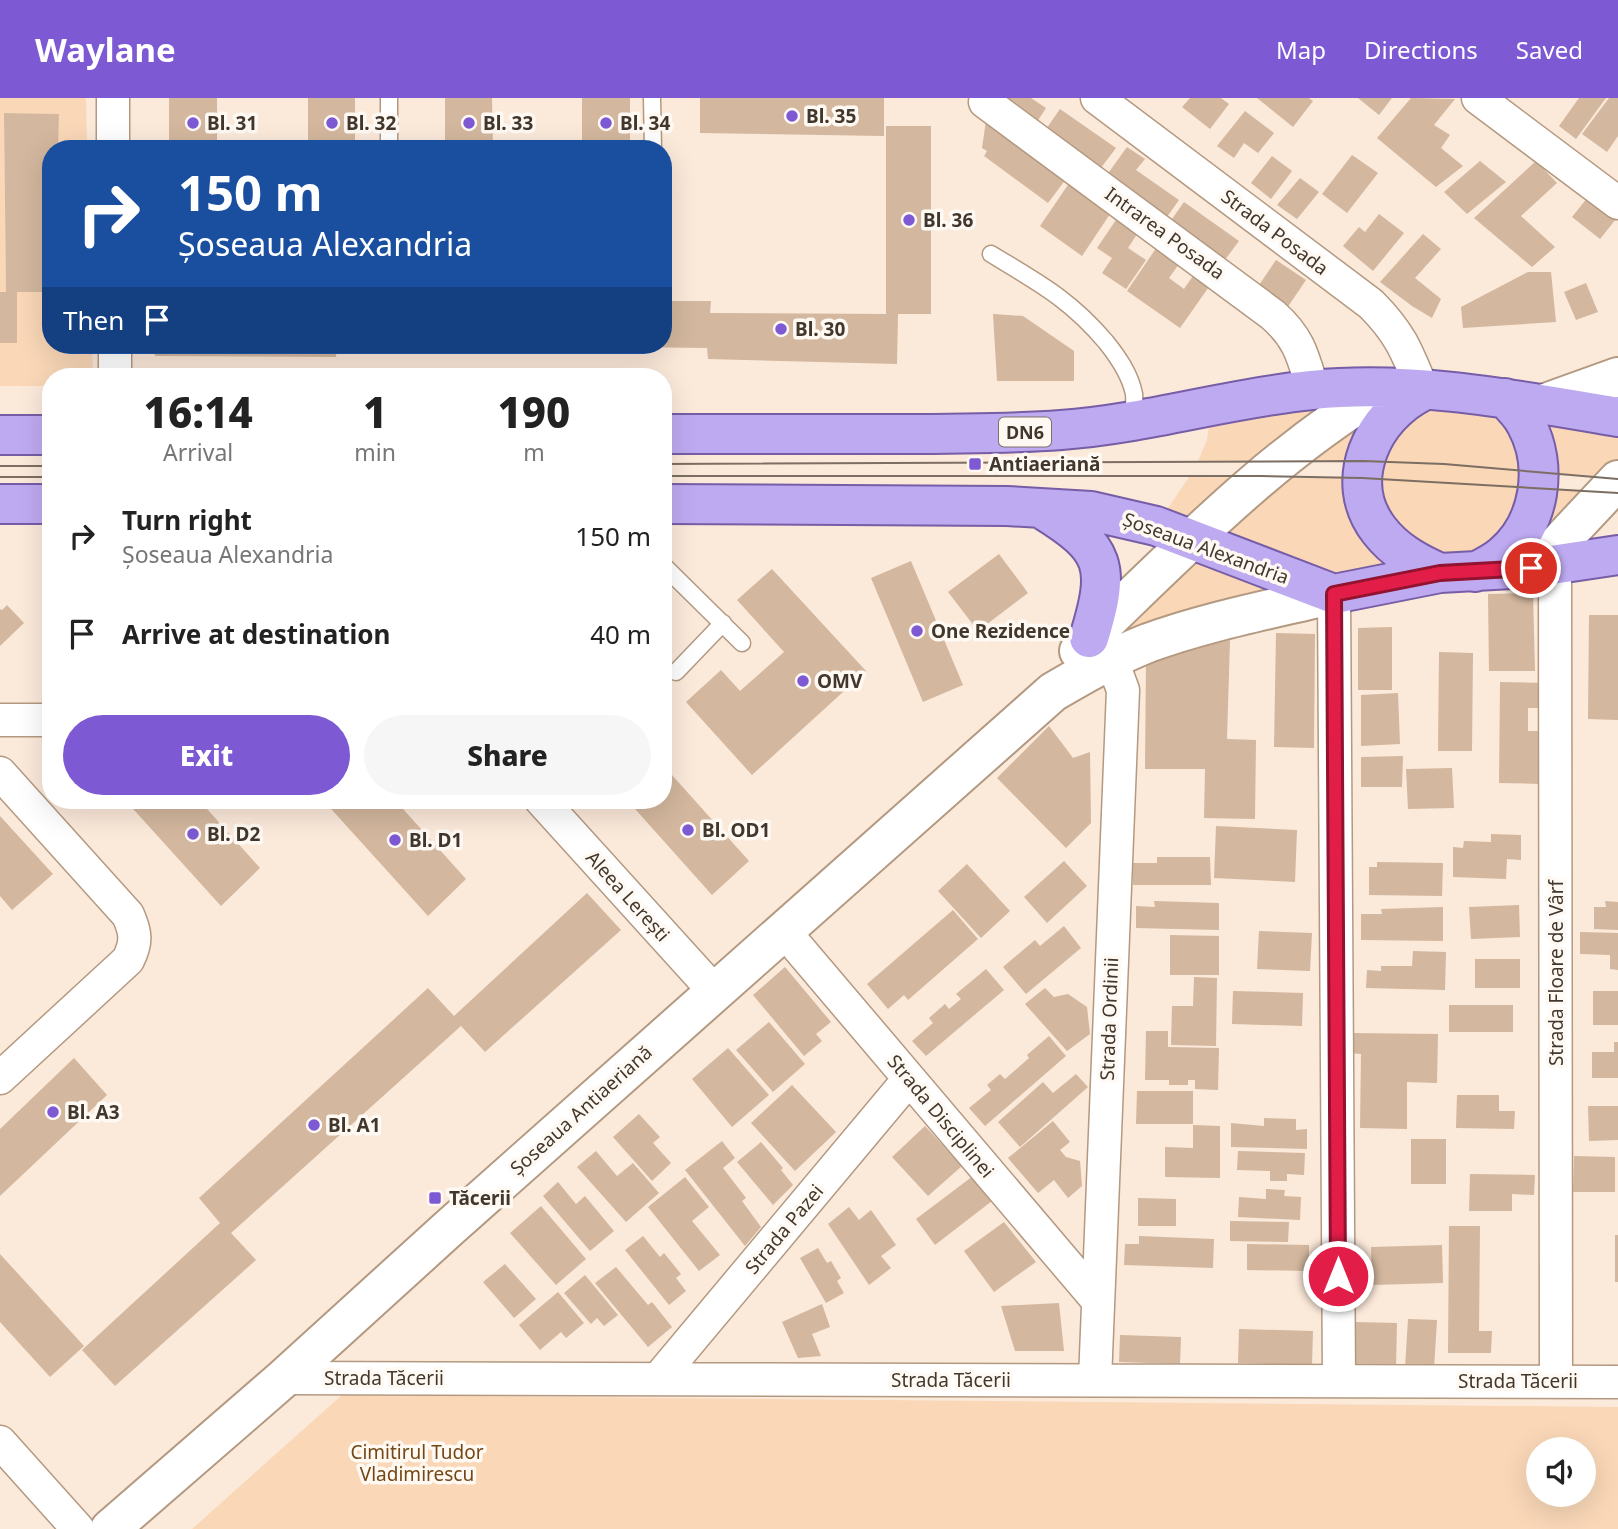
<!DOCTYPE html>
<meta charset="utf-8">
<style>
:root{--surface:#fff;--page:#f6f6f6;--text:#222;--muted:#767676;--accent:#7d59d3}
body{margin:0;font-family:"Noto Sans",sans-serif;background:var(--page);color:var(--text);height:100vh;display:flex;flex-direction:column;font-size:26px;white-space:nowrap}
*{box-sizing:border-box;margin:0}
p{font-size:23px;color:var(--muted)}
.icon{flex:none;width:38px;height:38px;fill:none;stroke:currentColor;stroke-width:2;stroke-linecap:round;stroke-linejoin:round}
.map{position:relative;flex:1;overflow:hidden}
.sheet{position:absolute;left:42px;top:270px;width:630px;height:441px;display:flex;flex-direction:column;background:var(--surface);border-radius:28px;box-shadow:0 7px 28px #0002}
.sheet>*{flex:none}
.guide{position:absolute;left:42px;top:42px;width:630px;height:214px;border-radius:28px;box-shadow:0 7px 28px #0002;background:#1a4fa0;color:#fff;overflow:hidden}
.tools{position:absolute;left:1526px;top:1339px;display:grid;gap:14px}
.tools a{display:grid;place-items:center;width:70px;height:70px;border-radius:50%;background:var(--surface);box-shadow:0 7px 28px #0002;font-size:35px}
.pin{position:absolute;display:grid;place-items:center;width:60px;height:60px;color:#fff;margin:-30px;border:4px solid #fff;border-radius:50%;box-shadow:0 2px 7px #0007}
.me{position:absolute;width:77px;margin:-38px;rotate:0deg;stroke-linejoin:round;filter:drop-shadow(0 0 5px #0008)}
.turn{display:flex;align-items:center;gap:24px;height:147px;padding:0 21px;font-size:32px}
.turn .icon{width:91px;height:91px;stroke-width:2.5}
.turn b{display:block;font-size:49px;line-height:60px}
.then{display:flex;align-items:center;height:66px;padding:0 21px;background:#0003;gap:14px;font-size:26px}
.eta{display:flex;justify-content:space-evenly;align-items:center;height:119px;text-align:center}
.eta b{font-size:42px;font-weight:800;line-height:49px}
.action{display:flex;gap:14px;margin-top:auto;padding:14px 21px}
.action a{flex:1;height:80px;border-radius:42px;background:var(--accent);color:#fff;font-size:28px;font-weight:800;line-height:80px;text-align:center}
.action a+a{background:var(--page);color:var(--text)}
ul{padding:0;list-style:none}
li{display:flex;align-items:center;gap:21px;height:98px;padding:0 21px}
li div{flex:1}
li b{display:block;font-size:26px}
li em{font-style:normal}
header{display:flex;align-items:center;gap:42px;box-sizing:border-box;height:98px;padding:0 35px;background:var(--accent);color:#fff}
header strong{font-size:33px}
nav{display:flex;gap:38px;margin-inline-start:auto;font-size:24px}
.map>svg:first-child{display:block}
.green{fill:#f9d7b7;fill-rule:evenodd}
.building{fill:#d3b79e}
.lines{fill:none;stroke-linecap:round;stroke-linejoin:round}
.lane-casing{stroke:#b49981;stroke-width:19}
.street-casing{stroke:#b49981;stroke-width:35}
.secondary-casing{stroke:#b49981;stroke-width:42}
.primary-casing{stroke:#765da6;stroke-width:42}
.lane{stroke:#fff;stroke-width:16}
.street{stroke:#fff;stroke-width:32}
.secondary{stroke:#fff;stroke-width:38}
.primary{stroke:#beaaf1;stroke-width:38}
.tram{stroke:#7c6e62;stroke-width:2}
.route-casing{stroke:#92132f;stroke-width:18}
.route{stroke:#e11d48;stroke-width:12}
.poi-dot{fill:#7d59d3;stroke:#fff9f4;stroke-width:2.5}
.labels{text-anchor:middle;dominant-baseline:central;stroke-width:7;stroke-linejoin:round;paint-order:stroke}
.shield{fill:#fff9f4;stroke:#7b7168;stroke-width:2}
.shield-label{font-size:18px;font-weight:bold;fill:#42372c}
.poi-label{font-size:19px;font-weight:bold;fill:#42372c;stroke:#fff9f4;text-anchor:start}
.street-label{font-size:19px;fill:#42372c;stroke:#fff9f4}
.park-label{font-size:19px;fill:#744714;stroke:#fff9f4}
</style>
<header>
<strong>Waylane</strong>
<nav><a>Map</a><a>Directions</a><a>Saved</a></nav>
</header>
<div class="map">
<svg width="1618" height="1431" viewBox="0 0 1618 1431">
<rect width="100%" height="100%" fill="#fbe9da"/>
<path class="green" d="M0 0H86L87 51H58V16L4 15 6 194H0Z
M17 194H51V247H92L93 278H51V288H0V245H17Z
M1313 292 1618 319V381L1538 373V390L1608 394 1559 445 1079 553 1192 442 1156 428 1189 379 1362 380 1363 363H1198L1207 342 1212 306Z
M342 1297 1618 1309V1431H192ZM1538 1351H1584V1396H1538Z"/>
<path class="building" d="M169 0H217V51H169Z
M308 0H355V51H308Z
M445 0H492L493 51H445Z
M582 0H630V51H582Z
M700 0H884V38L700 35Z
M990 0H1031L1046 10 1033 30Z
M1190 0H1221L1229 6 1210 31 1182 9Z
M1257 0H1309L1313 3 1293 29Z
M1358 0H1392L1379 17Z
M1411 0 1455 1 1434 27 1450 37 1441 50 1463 68 1436 89 1377 40Z
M1579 0H1606L1576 41 1559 28Z
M1609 0H1618V38L1607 54 1582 36Z
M1060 11 1116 50 1097 75 1042 37Z
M1245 13 1274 35 1258 55 1244 45 1234 60 1217 48Z
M4 15 59 16 58 51H51V194H17V245H0V194H6Z
M987 16 1069 77 1048 105 984 58 987 53 982 50Z
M886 28H931V216H898L897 266 708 261 707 250 629 249V247H663V203H711L710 215 886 216Z
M1127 49 1145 61 1136 72 1179 102 1164 123 1104 81Z
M1352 57 1378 75 1347 115 1322 96Z
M1272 58 1292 73 1271 101 1251 85Z
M1480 63 1506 84 1467 116 1444 94Z
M1536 63 1557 85 1521 118 1555 149 1532 169 1474 120Z
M1300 80 1319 94 1297 121 1277 107Z
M1072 81 1114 110 1082 158 1040 128Z
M1588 99 1616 121 1600 141 1572 119Z
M1184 104 1239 143 1221 167 1167 128Z
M1120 116 1141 130 1128 150 1146 162 1126 191 1102 175 1112 160 1097 150Z
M1379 116 1404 135 1373 173 1343 148 1359 129 1365 134Z
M1423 136 1441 151 1415 180 1441 201 1432 220 1412 208 1380 184Z
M1161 143 1184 159 1169 180 1184 191 1197 172 1213 183 1180 230 1127 193Z
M1276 162 1306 182 1285 213 1255 193Z
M1528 174H1551L1556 224 1463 230 1461 209Z
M1586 185 1598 214 1576 222 1564 194Z
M993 216 1023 218 1074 253V283H997Z
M154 247H337L336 259 155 258Z
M999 456 1028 495 978 533 948 494Z
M911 463 963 587 923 604 871 480Z
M772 471 866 573 752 677 686 604 721 572 740 593 784 554 737 502Z
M1533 495 1535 573H1489L1488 496Z
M7 507 24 525 0 548V511L2 512Z
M1589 517H1618V622L1588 621Z
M1392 529V592H1358V530Z
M1276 535 1315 536 1314 650 1274 649Z
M1230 542 1227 641 1256 642 1255 721 1204 720 1205 671H1145L1146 561Z
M1439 554 1473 555 1472 653H1438Z
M1500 584 1547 585V610H1528V633H1544L1543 686 1499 685Z
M1398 595 1400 646 1361 648V597Z
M1049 628 1073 660 1090 654 1091 725 1066 750 997 680Z
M1403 658 1402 689H1361V659Z
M663 667 749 763 712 797 627 702H663Z
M1452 670 1454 710 1408 711 1406 671Z
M125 702H199L260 770 221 808Z
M323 702H395L466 781 428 818Z
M0 718 53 776 12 812 0 798Z
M1216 728 1297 732 1295 784 1214 780Z
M1491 736 1521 737V762L1507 761 1506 781 1453 779V749L1463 750 1464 743 1491 744Z
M1157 759H1210L1211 787H1133V765H1157Z
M1064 763 1087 788 1047 825 1024 799Z
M1377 764 1443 765 1442 798 1369 797V769H1377Z
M967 766 1010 813 981 840 938 793Z
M587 795 621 832 485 954 461 928 231 1135 256 1162 115 1288 82 1252 220 1125 199 1100 428 890 454 918Z
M1154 803 1219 805V832L1136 830V808L1155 809Z
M1605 803 1618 804V832L1594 831V809H1606Z
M1519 807 1520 839 1471 841 1469 809Z
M1443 809V843L1361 842V816H1382L1381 811Z
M953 812 978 841 908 902 904 897 888 911 867 886Z
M1064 828 1081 850 1026 896 1003 869 1035 842 1040 848Z
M1259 833 1312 835 1310 873 1257 871Z
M1580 834 1618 835V872L1610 871V857L1580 856Z
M1170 837 1219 838V877H1170Z
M1413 853 1446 854 1445 892 1366 890 1367 872 1381 873V868H1412Z
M1475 861H1520V890H1475Z
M785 869 831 924 816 936 822 943 804 958 753 897Z
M986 871 1004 892 926 958 912 943 933 925 929 920 945 906 949 911 961 901 956 896Z
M1194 879 1217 880 1216 948 1171 947 1172 908H1193Z
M1045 890 1054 899 1068 896 1087 909 1090 936 1067 953 1025 906Z
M1233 893 1303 895 1302 928 1232 926Z
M1593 893H1618V927H1593Z
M1449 907H1513V934H1449Z
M769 924 805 966 773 994 736 952Z
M1146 933H1168V949L1219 950 1218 992 1195 991V982H1188V987H1169V982H1145Z
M1349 935 1438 936 1437 985 1407 984V1031L1360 1030 1361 956 1349 955Z
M1049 938 1066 958 985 1028 969 1010 991 992 987 987 1000 976 1005 981 1029 960 1027 957Z
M1614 944H1618V980H1592V954H1614Z
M728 950 769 997 732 1029 692 981Z
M74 960 107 997 0 1098V1031Z
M1076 976 1088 989 1020 1049 998 1024 1043 984 1053 995Z
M792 987 836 1034 795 1073 751 1025Z
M1137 993H1193V1026H1136Z
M1457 997H1499V1013H1515L1514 1031 1456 1030Z
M1588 1008H1618V1042L1589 1043Z
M639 1016 660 1039 653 1045 671 1065 652 1083 613 1039Z
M1264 1020 1296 1021V1032L1307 1031V1051L1231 1049V1025L1264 1028Z
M1053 1023 1070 1044 1060 1052 1066 1059 1080 1063 1082 1088 1068 1100 1054 1082 1038 1095 1008 1060Z
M1193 1027 1220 1028V1080L1165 1079V1049L1193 1050Z
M925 1028 962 1068 928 1098 892 1059Z
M1411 1041H1446V1086H1411Z
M722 1043 735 1060 723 1070 746 1100 742 1103 761 1129 745 1148 685 1072Z
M761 1044 783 1070 781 1072 793 1087 773 1107 737 1064Z
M596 1053 617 1078 633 1065 659 1095 626 1124 577 1069Z
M1238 1053 1305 1055 1304 1077 1287 1076V1083H1270V1073L1237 1072Z
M1574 1058 1615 1059V1094H1573Z
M1470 1076 1535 1077 1534 1097 1512 1096V1113H1469Z
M973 1078 992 1103 935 1147 916 1121Z
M685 1079 709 1109 692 1123 720 1157 699 1173 648 1109Z
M558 1084 576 1106 585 1098 614 1133 590 1153 543 1098Z
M1266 1091 1285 1092 1284 1098 1301 1099 1300 1122 1238 1119 1239 1099 1266 1101Z
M1138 1100 1176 1101V1128H1138Z
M541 1108 586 1161 556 1187 510 1135Z
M849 1109 859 1122 871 1112 896 1147 881 1158 891 1170 869 1187 828 1126Z
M1230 1123 1289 1124 1288 1144 1230 1143Z
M1004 1124 1036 1164 994 1194 964 1153Z
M1449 1128H1480L1479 1233H1492L1491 1255H1448Z
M1615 1137H1618V1184H1615Z
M643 1138 660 1159 664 1155 681 1176 676 1180 686 1193 669 1207 625 1152Z
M1139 1138 1214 1141 1213 1170 1124 1167 1125 1146H1139Z
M1247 1146 1309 1147V1173L1247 1172Z
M1442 1147 1443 1185 1372 1187 1371 1149Z
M818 1150 827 1165 831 1163 841 1180 837 1183 844 1195 826 1205 800 1160Z
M0 1156 84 1248 50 1279 0 1224Z
M505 1166 536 1201 514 1220 483 1184Z
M616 1169 648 1207 652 1204 672 1229 648 1249 595 1185Z
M585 1177 618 1217 604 1228 597 1220 591 1226 564 1195Z
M558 1194 584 1225 566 1240 561 1234 540 1252 519 1227Z
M1059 1205 1064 1253H1015L1001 1208Z
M822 1206 830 1229 812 1236 821 1258 798 1260 782 1224Z
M1408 1221 1437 1222 1434 1271 1405 1270Z
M1355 1224 1397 1225 1396 1269 1353 1268Z
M1239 1231 1313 1233 1312 1267 1238 1265Z
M1120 1237 1181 1239 1180 1266 1119 1264Z"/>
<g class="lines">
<defs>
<path id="lane" d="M652 0 653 51
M389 51V0
M991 156C1037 184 1070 201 1106 244 1118 259 1130 276 1134 296 1135 304 1133 314 1133 323
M663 467 742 545
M676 574 723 525"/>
<path id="street" d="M113 0V51
M1097 0 1371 206C1401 236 1407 254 1423 293
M1478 0 1618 105
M985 4 1273 217C1300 241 1303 259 1313 292
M115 247V278
M1555 467 1556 1283
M1334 496 1339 1283
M0 622H51
M0 675 128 817C136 835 137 844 128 862L0 980
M541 702 715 894
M784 833 1098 1203
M284 1280 1618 1284
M658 1281 909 981
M1095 1282 1123 592 1117 576 1105 565
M0 1344 78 1431"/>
<path id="secondary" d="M1543 306 1618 279
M1531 470 1559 445 1618 382
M1079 553 1089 540C1182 451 1272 357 1384 290
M110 1431 284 1280 448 1131 1053 594C1084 576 1115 558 1148 545 1208 523 1273 511 1334 496"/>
<path id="primary" d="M1423 293C1373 317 1341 383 1379 432 1395 453 1417 465 1440 475
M663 336C741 336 819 336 897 336 951 336 1006 336 1061 332 1146 326 1228 300 1312 292 1414 282 1518 302 1618 319
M0 337H51
M0 406H51
M663 406 1007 408 1091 413 1156 428 1334 496 1440 475 1531 470 1618 457
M1042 411C1107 451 1111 468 1089 540
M1475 474C1485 469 1495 464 1503 457 1540 426 1549 368 1526 326 1521 316 1513 308 1505 300"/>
</defs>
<use href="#lane" class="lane-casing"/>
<use href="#street" class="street-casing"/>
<use href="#secondary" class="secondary-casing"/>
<use href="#primary" class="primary-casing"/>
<use href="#lane" class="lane"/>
<use href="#street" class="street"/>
<use href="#secondary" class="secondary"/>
<use href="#primary" class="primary"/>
<path class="tram" d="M663 366 1363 363 1444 366 1618 381
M0 368H51
M663 378H1261L1362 380 1618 395
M0 379H51"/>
</g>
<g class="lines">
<defs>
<path id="route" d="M1338 1178 1334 496 1440 475 1531 470"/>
</defs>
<use href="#route" class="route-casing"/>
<use href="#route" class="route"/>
</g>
<g class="poi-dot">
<circle cx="792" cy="18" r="7"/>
<circle cx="193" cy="25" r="7"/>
<circle cx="332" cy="25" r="7"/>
<circle cx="469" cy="25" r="7"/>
<circle cx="606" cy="25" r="7"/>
<circle cx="909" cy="122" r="7"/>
<circle cx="781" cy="231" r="7"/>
<rect x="968" y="359" width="14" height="14" rx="3.5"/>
<circle cx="917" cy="533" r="7"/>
<circle cx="803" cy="583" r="7"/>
<circle cx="688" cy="732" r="7"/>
<circle cx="193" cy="736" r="7"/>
<circle cx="395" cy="742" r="7"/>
<circle cx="53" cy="1014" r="7"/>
<circle cx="314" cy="1027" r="7"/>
<rect x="428" y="1093" width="14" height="14" rx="3.5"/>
</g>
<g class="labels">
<rect class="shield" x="999" y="319.5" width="52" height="29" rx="5"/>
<g class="shield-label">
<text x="1025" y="334">DN6</text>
</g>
<g class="poi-label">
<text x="806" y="18">Bl. 35</text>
<text x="207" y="25">Bl. 31</text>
<text x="346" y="25">Bl. 32</text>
<text x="483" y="25">Bl. 33</text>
<text x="620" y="25">Bl. 34</text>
<text x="923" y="122">Bl. 36</text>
<text x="795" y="231">Bl. 30</text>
<text x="989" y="366">Antiaeriană</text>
<text x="931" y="533">One Rezidence</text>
<text x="817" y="583">OMV</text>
<text x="702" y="732">Bl. OD1</text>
<text x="207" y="736">Bl. D2</text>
<text x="409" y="742">Bl. D1</text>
<text x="67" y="1014">Bl. A3</text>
<text x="328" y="1027">Bl. A1</text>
<text x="449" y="1100">Tăcerii</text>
</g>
<g class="street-label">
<text transform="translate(1275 134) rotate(37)">Strada Posada</text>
<text transform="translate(1165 135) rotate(36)">Intrarea Posada</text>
<text transform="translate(1206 450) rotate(20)">Șoseaua Alexandria</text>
<text transform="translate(628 798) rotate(48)">Aleea Lerești</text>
<text transform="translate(1556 875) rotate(-90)">Strada Floare de Vârf</text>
<text transform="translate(1109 921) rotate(-88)">Strada Ordinii</text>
<text transform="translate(581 1012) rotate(-42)">Șoseaua Antiaeriană</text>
<text transform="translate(941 1018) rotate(50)">Strada Disciplinei</text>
<text transform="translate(784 1131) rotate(-50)">Strada Pazei</text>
<text x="384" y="1280">Strada Tăcerii</text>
<text x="951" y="1282">Strada Tăcerii</text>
<text x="1518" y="1283">Strada Tăcerii</text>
</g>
<g class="park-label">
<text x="417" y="1354">Cimitirul Tudor<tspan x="417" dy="22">Vladimirescu</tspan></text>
</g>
</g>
</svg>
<div class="tools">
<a><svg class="icon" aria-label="sound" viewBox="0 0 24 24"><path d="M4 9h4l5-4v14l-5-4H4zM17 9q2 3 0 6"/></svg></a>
</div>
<div class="pin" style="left:1531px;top:470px;background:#d93025"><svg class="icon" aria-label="arrive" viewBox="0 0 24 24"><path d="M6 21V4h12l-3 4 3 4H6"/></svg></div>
<svg class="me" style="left:1338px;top:1178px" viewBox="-20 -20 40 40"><circle r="17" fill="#e11d48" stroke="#fff" stroke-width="3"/><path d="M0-11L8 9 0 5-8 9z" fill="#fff"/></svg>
<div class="guide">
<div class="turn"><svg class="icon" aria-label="right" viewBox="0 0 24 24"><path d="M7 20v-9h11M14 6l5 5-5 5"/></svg><div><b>150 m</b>Șoseaua Alexandria</div></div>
<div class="then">Then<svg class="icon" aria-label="arrive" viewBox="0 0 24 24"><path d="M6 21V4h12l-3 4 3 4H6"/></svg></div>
</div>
<section class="sheet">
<div class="eta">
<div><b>16:14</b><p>Arrival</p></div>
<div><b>1</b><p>min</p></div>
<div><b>190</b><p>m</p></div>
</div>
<ul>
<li><svg class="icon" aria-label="right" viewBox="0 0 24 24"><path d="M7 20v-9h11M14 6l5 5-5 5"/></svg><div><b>Turn right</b><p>Șoseaua Alexandria</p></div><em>150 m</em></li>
<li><svg class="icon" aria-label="arrive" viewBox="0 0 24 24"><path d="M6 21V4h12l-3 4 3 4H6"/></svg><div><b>Arrive at destination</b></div><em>40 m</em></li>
</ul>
<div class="action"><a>Exit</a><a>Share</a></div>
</section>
</div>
